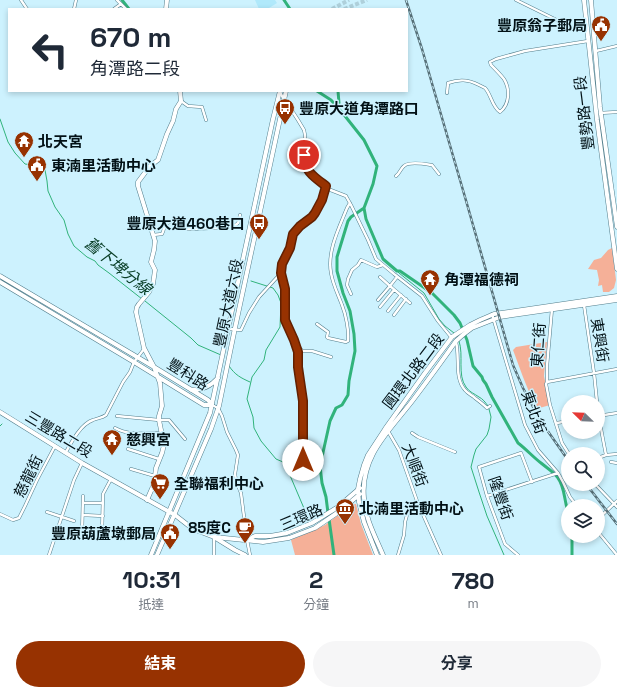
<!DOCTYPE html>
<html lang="zh-TW">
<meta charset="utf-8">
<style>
:root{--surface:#fff;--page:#f6f6f7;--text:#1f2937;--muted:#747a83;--accent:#973201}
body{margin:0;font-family:"Space Grotesk","Noto Sans TC",sans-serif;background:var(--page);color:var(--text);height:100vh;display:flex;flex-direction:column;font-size:15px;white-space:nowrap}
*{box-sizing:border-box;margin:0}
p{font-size:13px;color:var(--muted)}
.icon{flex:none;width:22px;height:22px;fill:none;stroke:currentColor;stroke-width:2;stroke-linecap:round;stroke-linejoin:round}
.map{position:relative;height:555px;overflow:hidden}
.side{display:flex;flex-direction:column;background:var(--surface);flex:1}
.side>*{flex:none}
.hud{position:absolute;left:8px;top:8px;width:400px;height:84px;border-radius:0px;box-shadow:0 2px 6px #0003;background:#fff;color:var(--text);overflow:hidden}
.needle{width:26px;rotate:293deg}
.fabs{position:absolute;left:561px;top:395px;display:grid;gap:8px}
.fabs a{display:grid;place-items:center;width:44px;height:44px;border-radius:50%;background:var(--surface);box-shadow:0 2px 6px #0003;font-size:20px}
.pin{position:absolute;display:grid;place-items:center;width:34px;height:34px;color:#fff;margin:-17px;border:2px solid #fff;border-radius:50%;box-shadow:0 1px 4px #0007}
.me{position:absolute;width:44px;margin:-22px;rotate:0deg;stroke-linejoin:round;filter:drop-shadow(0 0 3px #0008)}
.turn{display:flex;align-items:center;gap:14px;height:84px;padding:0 16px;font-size:18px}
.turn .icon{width:52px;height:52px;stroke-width:2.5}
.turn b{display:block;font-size:28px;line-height:34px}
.eta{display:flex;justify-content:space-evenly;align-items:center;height:68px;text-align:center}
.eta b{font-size:24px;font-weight:700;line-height:28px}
.primary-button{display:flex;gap:8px;margin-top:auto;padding:8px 16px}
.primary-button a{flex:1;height:46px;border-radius:24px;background:var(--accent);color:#fff;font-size:16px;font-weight:700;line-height:46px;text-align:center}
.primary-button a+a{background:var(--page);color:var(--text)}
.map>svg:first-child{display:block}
.built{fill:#b0e9fb}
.green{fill:#f5b098}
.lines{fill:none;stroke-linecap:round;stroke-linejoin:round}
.stream{stroke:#31b37b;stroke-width:1}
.canal{stroke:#31b37b;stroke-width:3}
.secondary-tunnel{stroke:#afd0db;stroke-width:4;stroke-dasharray:4 2;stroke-linecap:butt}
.street-casing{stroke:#527e8c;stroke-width:3.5}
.secondary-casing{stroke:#527e8c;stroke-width:5}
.primary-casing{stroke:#527e8c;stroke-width:5}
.street{stroke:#fff;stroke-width:2.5}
.secondary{stroke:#fff;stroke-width:4}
.primary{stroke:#fff;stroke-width:4}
.rail-casing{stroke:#577078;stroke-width:2.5}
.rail{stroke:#cdf2fe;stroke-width:1;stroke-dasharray:3;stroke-linecap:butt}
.route-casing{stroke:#622001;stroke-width:10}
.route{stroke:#973201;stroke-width:7}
.labels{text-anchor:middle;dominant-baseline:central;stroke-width:3;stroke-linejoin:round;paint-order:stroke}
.poi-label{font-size:15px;font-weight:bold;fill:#021116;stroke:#cdf2fe;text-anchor:start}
.street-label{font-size:15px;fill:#021116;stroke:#cdf2fe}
.water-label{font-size:16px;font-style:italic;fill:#0b4029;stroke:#cdf2fe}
</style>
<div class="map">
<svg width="617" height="555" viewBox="0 0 617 555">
<rect width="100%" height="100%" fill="#cdf2fe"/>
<path class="built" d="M255 0H275L277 3 269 8 259 9Z"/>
<path class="green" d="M612 248 616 280 614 288 609 292H603L602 285 598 286 599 280 597 270 588 269 594 260 601 258 608 250Z
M547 342 544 376 550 405 536 409 523 377 513 350 516 347Z
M353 504H356L361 524 373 555H295L291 540 325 525Z"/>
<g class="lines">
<path class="stream" d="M0 119 8 142 15 153 25 164 40 166 45 170 47 181 48 191 55 207 64 220 68 234 74 246 87 257 95 261 98 265 109 273 142 299
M397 271 399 273 424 293 439 319 445 326 454 333
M251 281 273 288 278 295 281 303 280 327 266 350 264 360 252 377 247 399 253 417 254 428 261 441 276 459 283 462 286 466 309 520
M145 301 191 338 198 345 221 355
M459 341C464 355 457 375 466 387 469 392 475 394 479 397 483 399 485 402 488 406
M229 366C235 375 241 378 250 382
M489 409 491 417 489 429 487 435 476 449 474 455 471 467 479 492 487 516 504 555
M0 426 2 424"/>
<path class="canal" d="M122 0 129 9
M284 0 290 9
M317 91 331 100 345 116 364 140 377 166 373 184 364 208 366 219 383 259 397 271H400L432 293 454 315 460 323 467 340 473 366 482 377 483 380 486 384 492 397 518 443C526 449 533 457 541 463 547 468 554 472 558 478 565 487 564 501 568 511
M336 105 339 103 338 91
M328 513 326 497 322 483 320 466 330 421 336 408 342 405 348 395 349 381 355 351 354 334 350 311 343 293 337 271V257L348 221 351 217 364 208
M329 519 334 555
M572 536V555"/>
<path class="secondary-tunnel" d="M332 9 349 0
M344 9 367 0"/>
<defs>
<path id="street" d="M21 0 27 9
M117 0 126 9
M516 0 577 30 587 28
M74 9 76 0
M114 9 121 4
M596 51 617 46
M280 92 284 100 289 106 298 120 304 130 305 135 304 161 307 170 312 175 326 186 328 189 346 196 351 205 368 240 376 259 394 274 422 296 438 321 451 337
M447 93 448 83C459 79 468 79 479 85 481 86 483 87 485 88 491 94 492 107 500 112 510 104 510 89 504 79 500 74 495 69 491 65L490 62 496 59 525 51 588 41
M181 101 188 106 202 107 206 120
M600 113 617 112
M396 176C400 173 401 168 404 166 409 161 425 164 432 165L439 174
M153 235 162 234C166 226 162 224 173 221 175 223 177 226 180 228 185 230 233 228 237 224 240 222 239 218 240 215
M397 277 390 286 410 303
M351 294 347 285 348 279 352 270 358 265 361 260 377 267 383 265
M378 300 390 286 380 277
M584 305 594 373 597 402
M380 307 394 290
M552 309 547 366V382L546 384 550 405 562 443 569 454
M388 311 401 295
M492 314 525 425 538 450 558 473 563 482 570 497 577 506
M394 315 406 299
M317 324 328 332 327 337 328 338 346 342 348 341C349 331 346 315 342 305 338 294 333 285 331 273 327 251 339 228 347 208L350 203
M229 329 241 330 249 313 259 297 281 273
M456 342C460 357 454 378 465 390 468 394 472 395 475 398 479 401 483 404 487 408L490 406
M297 348H300L302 351H312L331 357
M547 382 617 369
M212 405 218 408 222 416 227 432 236 450 238 455 235 474 236 480 241 493 247 540 250 555
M598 413 606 455
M117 416 159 420H169L185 439
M598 416 617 413
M557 423 568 421
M115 428C129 436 146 433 161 433
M388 431 399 450 417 501 441 555
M412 433 418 437 455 452
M128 449 159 459
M66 452C72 441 81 424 93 420 98 418 102 418 106 415L123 382 130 372 134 362 144 349
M598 458 606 455 617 454
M611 462 617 463
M131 469 155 476
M303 475V401L298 367V352L294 340 285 319V289L281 273 282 264 290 248 293 234 300 226 315 213 322 199 326 186
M595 484 617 507
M487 496 558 473
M83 503H103
M47 512 74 521
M0 514 13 520 19 518 25 506 37 480 55 446
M83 515 103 516
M598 519 617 501
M82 529H102
M598 532 617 555
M102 534 103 494 111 479
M82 535 83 496
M49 555 74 480 82 463
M214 555V538
M398 555 404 535 405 522 409 508 417 501
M518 555 505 544 487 496 479 467 521 453 532 482"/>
<path id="secondary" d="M166 9 167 0
M0 276 154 367 208 400 212 405
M0 282 134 362 204 405H212
M191 390C202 390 211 386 218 378
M147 500 154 484 156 468 162 453 164 445 159 420V416L162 406 160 383 154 367 144 348 136 312 137 307 139 304 149 292 153 284 155 270 151 262 154 250 155 241 138 186V182L150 166 158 160 167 134 173 121 176 109 181 101 180 91
M215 537 263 542 289 538 315 528 340 511 360 494
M247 540 255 536H270L287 533 312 523 338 507 360 488
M151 555 210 413 273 119 280 91
M157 555 211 429 219 406 235 328 286 91
M377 555 364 522 359 502 358 489 360 479 364 465 368 455 385 429 425 373 452 337 470 325 480 320 494 314 617 296
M383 555C375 536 365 518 364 498 360 456 390 430 413 400 428 380 442 361 456 341L464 334 472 328 500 317 617 300"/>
<path id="primary" d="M584 0 597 120 617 269
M591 0 600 107 617 227
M0 412 82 463 175 515 193 529 214 537 235 550 245 555"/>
</defs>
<use href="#street" class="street-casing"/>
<use href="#secondary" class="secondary-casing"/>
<use href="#primary" class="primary-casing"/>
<use href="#street" class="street"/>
<use href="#secondary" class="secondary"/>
<use href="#primary" class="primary"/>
<defs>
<path id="rail" d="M406 0 422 49 467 204 513 365 523 388 540 420 568 460
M586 484 617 524"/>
</defs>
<use href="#rail" class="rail-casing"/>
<use href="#rail" class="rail"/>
</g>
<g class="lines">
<defs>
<path id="route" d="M303 460V401L298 367V352L294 340 285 320V289L281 273 282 264 290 248 293 234 300 226 312 217 315 213 322 200 326 186C314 177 304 171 304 155"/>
</defs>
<use href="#route" class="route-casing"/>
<use href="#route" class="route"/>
</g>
<defs>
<symbol id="civic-pin" viewBox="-11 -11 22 30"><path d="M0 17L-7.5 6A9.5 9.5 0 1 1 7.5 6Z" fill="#973201" stroke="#cdf2fe"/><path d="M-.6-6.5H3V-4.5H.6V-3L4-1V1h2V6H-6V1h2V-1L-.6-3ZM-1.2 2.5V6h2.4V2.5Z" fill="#fff"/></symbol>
<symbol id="bus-pin" viewBox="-11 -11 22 30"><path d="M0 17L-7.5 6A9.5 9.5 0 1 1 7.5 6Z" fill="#973201" stroke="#cdf2fe"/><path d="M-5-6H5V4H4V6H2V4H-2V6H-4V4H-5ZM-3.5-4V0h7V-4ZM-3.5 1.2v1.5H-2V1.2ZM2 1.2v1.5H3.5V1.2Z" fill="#fff"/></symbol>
<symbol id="temple-pin" viewBox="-11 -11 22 30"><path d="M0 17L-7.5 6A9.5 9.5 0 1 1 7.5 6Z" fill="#973201" stroke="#cdf2fe"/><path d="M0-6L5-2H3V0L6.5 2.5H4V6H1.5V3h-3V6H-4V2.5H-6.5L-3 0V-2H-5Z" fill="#fff"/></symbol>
<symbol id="supermarket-pin" viewBox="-11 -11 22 30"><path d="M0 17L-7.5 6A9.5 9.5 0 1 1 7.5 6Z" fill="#973201" stroke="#cdf2fe"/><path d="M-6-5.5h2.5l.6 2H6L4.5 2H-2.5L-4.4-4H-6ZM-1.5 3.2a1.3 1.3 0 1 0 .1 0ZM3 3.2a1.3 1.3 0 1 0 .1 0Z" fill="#fff"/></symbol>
<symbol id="museum-pin" viewBox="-11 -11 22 30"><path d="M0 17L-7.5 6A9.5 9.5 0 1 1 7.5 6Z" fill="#973201" stroke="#cdf2fe"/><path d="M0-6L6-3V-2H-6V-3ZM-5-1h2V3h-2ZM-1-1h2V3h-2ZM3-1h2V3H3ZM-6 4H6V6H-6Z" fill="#fff"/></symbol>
<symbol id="cafe-pin" viewBox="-11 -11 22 30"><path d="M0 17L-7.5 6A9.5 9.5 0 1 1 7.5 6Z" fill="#973201" stroke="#cdf2fe"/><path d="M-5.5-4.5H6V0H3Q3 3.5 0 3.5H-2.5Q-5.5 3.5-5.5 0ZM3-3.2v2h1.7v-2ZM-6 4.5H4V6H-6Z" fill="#fff"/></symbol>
</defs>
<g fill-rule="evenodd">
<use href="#civic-pin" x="590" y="14" width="22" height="30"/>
<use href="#bus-pin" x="274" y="97" width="22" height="30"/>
<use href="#temple-pin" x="13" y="130" width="22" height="30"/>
<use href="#civic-pin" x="26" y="154" width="22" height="30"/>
<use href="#bus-pin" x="248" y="212" width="22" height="30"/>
<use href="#temple-pin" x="419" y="268" width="22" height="30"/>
<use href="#temple-pin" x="101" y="428" width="22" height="30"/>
<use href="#supermarket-pin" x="149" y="472" width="22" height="30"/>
<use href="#museum-pin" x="334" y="497" width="22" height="30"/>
<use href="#cafe-pin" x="234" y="516" width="22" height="30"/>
<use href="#civic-pin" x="159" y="522" width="22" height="30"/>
</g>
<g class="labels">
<g class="poi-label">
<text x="587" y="25" text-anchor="end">豐原翁子郵局</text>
<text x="299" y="108">豐原大道角潭路口</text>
<text x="38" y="141">北天宮</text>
<text x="51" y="165">東湳里活動中心</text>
<text x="245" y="223" text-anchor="end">豐原大道460巷口</text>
<text x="444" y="279">角潭福德祠</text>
<text x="126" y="439">慈興宮</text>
<text x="174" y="483">全聯福利中心</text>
<text x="359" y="508">北湳里活動中心</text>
<text x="231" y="527" text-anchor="end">85度C</text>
<text x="156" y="533" text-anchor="end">豐原葫蘆墩郵局</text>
</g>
<g class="street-label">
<text transform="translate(584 113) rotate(-97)">豐勢路一段</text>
<text transform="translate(228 303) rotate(-78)">豐原大道六段</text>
<text transform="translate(600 340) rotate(81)">東興街</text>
<text transform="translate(538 345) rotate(-86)">東仁街</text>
<text transform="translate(413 371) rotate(-53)">圓環北路二段</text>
<text transform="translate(188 374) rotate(32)">豐科路</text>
<text transform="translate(534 412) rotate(70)">東北街</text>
<text transform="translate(59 434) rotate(31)">三豐路二段</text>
<text transform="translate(415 465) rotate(69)">大順街</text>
<text transform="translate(28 476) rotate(-64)">慈龍街</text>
<text transform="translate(501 498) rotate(71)">隆豐街</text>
<text transform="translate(301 517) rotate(-23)">三環路</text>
</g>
<g class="water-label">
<text transform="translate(118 266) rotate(39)">舊下埤分線</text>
</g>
</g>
</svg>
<div class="fabs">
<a><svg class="needle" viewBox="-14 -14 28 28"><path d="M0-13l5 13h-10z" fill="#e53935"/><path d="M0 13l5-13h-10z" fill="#747a83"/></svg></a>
<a><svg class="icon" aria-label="search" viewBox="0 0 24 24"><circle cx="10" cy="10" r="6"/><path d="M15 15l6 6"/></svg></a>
<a><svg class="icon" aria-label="layers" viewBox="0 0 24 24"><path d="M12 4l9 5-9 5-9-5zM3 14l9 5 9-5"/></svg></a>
</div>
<div class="pin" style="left:304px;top:155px;background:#d93025"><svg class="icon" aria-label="arrive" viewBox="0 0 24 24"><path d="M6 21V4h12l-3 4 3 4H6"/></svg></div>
<svg class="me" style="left:303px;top:460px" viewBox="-20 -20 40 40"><circle r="19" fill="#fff"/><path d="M0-13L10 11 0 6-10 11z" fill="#973201"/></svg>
<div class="hud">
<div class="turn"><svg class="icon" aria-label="left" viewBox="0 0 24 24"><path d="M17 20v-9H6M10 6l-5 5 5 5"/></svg><div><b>670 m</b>角潭路二段</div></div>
</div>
</div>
<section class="side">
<div class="eta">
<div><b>10:31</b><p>抵達</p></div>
<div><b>2</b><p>分鐘</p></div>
<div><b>780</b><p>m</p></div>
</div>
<div class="primary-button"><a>結束</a><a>分享</a></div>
</section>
